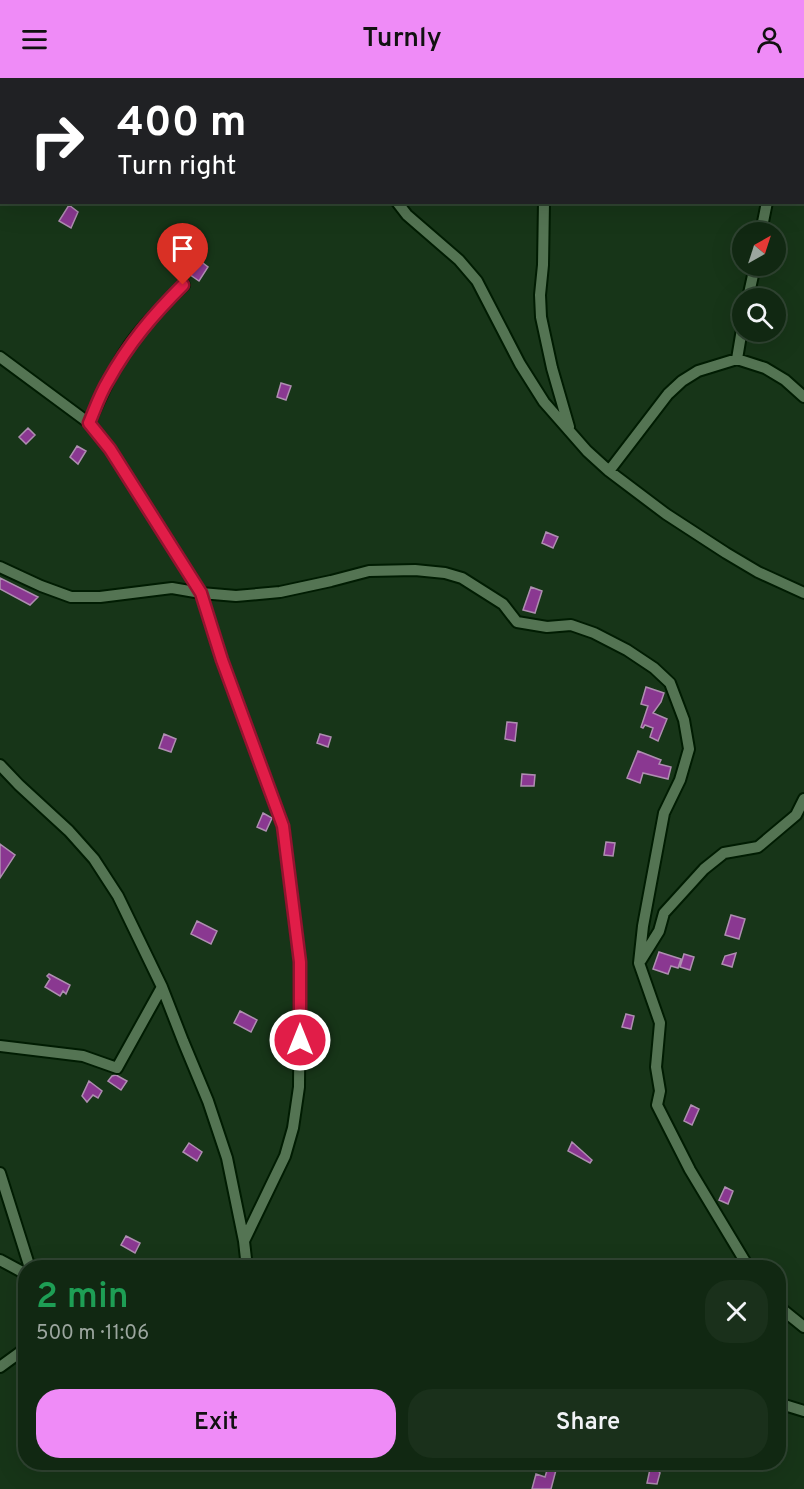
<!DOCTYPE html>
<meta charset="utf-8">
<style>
:root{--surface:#112812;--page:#1a301b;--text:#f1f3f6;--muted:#9ca69f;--line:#304432;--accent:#ef8bf7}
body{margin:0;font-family:Overpass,sans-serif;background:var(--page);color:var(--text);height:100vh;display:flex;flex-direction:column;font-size:22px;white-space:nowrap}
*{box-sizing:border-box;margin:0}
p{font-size:20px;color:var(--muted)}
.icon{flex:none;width:33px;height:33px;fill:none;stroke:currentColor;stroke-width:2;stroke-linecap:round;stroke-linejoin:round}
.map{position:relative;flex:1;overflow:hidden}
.drawer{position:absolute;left:18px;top:1182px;width:768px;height:210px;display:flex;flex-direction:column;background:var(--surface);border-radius:24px;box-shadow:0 6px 24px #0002,0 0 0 2px var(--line)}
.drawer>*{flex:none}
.banner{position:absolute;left:0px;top:0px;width:804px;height:126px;box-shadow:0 6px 24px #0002,0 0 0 2px var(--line);background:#202124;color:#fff;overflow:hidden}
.needle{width:39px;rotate:39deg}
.fabs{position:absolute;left:732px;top:144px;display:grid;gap:12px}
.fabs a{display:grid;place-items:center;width:54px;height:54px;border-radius:50%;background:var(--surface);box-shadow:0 6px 24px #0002,0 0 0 2px var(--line);font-size:30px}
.pin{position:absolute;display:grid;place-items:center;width:51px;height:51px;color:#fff;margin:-62px -26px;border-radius:50% 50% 50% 0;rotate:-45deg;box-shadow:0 0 6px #0007}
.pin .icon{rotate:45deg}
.me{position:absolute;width:66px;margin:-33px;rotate:0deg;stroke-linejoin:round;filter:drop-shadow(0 0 4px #0008)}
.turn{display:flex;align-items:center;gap:21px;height:126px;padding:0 18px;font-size:27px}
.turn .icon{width:78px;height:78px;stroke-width:2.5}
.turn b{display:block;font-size:42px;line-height:51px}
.round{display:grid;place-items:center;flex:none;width:63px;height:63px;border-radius:24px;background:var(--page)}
.head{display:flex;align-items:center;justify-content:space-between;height:102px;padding:0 18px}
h1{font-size:36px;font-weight:600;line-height:45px;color:#1e9e55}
.action{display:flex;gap:12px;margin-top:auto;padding:12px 18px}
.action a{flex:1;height:69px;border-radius:24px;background:var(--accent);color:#111;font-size:24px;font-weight:600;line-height:69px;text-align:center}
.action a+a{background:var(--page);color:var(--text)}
header{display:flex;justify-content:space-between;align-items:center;height:78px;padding:0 18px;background:var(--accent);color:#111;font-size:27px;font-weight:600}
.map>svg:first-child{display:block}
.building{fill:#8a3891;stroke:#af8eb1;stroke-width:1.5}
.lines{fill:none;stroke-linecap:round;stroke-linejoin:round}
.minor-casing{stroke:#001c02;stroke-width:14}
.minor{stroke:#547453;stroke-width:10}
.route-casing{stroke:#92132f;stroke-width:15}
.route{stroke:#e11d48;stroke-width:10}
</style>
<header><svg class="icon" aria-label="menu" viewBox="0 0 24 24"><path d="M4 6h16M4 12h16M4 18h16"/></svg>Turnly<svg class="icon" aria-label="person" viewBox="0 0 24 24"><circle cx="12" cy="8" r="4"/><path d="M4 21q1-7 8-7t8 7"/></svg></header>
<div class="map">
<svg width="804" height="1411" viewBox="0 0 804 1411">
<rect width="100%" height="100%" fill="#173518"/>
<path class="building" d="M69 127 78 134 71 150 59 143Z
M199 182 208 189 199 203 189 196Z
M281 305 291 308 286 322 277 319Z
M28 350 35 357 26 366 19 359Z
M77 368 86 373 78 386 70 379Z
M546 454 558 459 553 470 542 465Z
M0 500 38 519 30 527 0 511Z
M531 509 542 513 535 535 523 532Z
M646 609 664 615 661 624 653 635 667 641 658 663 650 659 653 650 645 647 643 650 641 649 648 628 641 626Z
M507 644 517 645 515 663 505 661Z
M164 656 176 661 171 674 159 670Z
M320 656 331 659 328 669 317 665Z
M638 673 661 682 659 686 671 689 668 701 643 695 640 705 627 700Z
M522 696 535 697 534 708H521Z
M263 735 272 740 266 753 257 749Z
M606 764 615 765 613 778 604 777Z
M0 766 15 777 0 800Z
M731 837 745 841 739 861 725 857Z
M197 843 217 853 211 866 191 856Z
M659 874 681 881 678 890 671 888 668 896 653 891Z
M736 875 732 889 722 886 725 878Z
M684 876 694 879 690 892 680 889Z
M49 896 70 907 66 916 63 913 60 918 45 909 50 901 47 898Z
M240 933 257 942 251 954 234 945Z
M626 936 634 938 631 951 622 949Z
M116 997 127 1003 121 1012 108 1003 112 998Z
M89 1003 102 1013 98 1020 93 1017 87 1024 82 1018Z
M691 1027 699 1031 692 1047 684 1043Z
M572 1064 592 1082 590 1085 568 1073Z
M189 1065 202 1074 197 1083 183 1074Z
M725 1109 733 1113 728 1126 719 1122Z
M126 1158 140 1165 135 1175 121 1167Z
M548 1389 556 1392 551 1411H532L536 1396 545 1399Z
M650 1391 658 1392 660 1395 657 1406 647 1405Z"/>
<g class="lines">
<defs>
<path id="minor" d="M381 2 382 0
M555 2 556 0
M778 2V0
M397 124 407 137 459 182 477 203 520 286 544 324 587 373 609 393 666 436 726 475 758 494 804 515
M544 124 543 187 540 217 541 239 552 290 569 349
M761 154 767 124
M748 220 755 188
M0 279 89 345 110 371 201 515 222 582 283 748 300 884 299 1009 293 1050 285 1078 244 1163
M737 281 742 251
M89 345C101 318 113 291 130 266 145 245 164 226 184 207
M609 393 668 316 682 303 698 293 737 281 765 290 785 302 804 319
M0 489 41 508 71 519H100L172 510 201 515 236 518 280 514 331 503 369 493 415 492 445 495 462 500 503 526 517 544 547 549 571 547 594 555 627 572 654 590 670 605 684 642 689 671 680 702 664 735 643 848 639 885 660 945 656 989 660 1013 657 1027 690 1092 749 1190
M0 687 19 707 69 753 94 781 118 818 162 909 183 963 208 1023 227 1080 244 1163 247 1190
M641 882 659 853 664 835 704 791 724 775 758 769 796 737 804 721
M0 968 83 978 117 990 162 909
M0 1095 30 1190
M0 1182 26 1196
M778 1228 804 1249
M0 1289 26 1270
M778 1325 804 1333"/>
</defs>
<use href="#minor" class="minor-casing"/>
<use href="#minor" class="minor"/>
</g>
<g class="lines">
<defs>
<path id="route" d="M183 207C153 237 129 265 108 303 100 316 95 331 89 345L110 371 201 515 222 582 283 748 300 884V962"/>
</defs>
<use href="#route" class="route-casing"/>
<use href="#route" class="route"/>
</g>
</svg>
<div class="fabs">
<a><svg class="needle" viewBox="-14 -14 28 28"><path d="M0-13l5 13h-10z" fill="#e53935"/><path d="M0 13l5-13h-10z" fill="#9ca69f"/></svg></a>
<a><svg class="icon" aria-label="search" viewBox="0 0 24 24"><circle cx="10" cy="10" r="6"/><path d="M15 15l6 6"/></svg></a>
</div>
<div class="pin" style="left:183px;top:207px;background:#d93025"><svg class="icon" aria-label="arrive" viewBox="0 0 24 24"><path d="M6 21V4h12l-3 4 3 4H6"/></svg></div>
<svg class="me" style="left:300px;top:962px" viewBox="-20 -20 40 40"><circle r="17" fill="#e11d48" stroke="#fff" stroke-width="3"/><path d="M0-11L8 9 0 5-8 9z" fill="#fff"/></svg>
<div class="banner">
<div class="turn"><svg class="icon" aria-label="right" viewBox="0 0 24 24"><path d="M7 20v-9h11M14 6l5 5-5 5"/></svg><div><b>400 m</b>Turn right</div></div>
</div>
<section class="drawer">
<div class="head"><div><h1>2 min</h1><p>500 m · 11:06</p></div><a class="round"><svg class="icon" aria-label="close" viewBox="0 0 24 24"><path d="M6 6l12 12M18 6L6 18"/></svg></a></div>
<div class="action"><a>Exit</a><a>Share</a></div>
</section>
</div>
